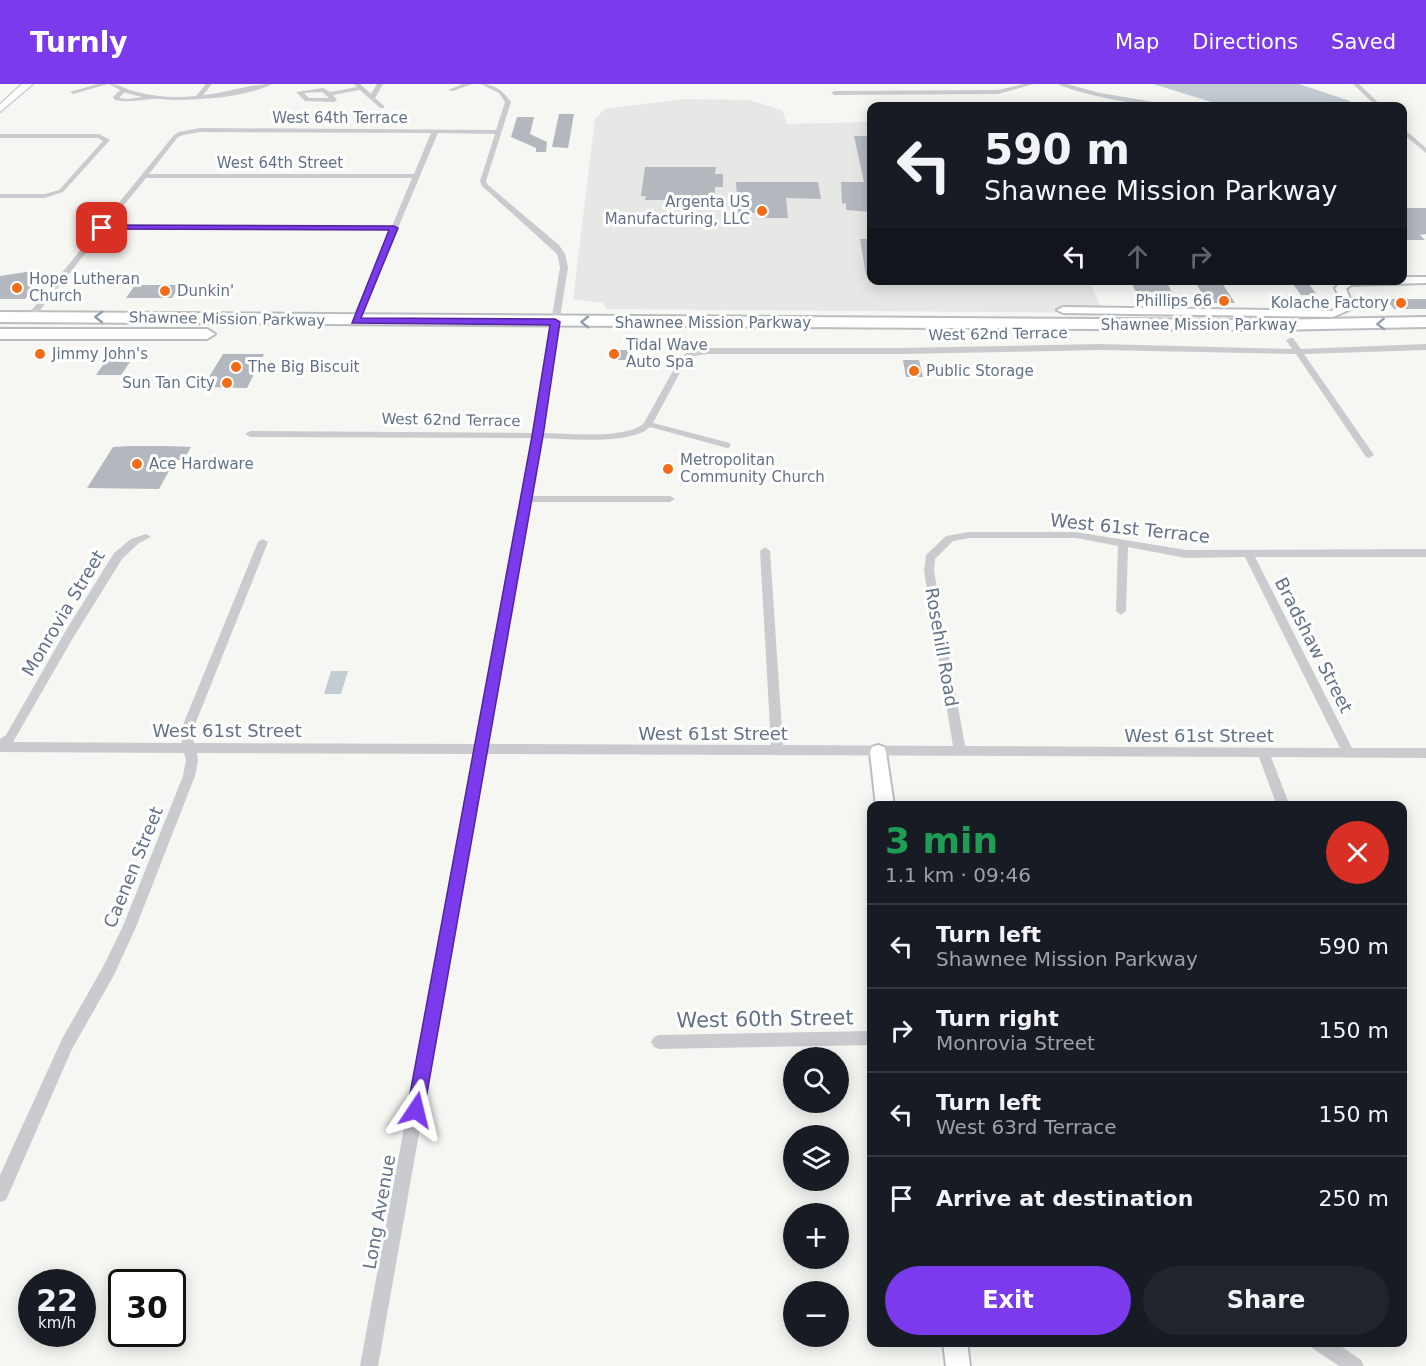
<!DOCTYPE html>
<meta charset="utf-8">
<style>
:root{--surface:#171b24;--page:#20242c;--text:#f1f3f6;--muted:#9ea1a6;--line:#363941;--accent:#7c3aed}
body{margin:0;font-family:"DejaVu Sans",sans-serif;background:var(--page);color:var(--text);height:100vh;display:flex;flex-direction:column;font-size:22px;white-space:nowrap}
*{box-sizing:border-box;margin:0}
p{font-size:20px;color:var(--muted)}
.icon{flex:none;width:33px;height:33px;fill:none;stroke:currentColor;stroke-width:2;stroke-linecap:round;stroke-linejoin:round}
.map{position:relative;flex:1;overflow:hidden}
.details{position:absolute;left:867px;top:717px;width:540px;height:546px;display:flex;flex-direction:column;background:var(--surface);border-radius:12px;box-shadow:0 3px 15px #0003}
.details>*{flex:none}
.hud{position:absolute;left:867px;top:18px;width:540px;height:183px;border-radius:12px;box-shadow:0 3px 15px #0003;background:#171b24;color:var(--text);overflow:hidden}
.tools{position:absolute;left:783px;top:963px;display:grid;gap:12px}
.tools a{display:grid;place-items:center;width:66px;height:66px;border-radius:50%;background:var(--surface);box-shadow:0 3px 15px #0003;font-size:30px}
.speed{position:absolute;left:18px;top:1185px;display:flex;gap:12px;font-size:30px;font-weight:700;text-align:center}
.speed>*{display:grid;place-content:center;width:78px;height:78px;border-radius:50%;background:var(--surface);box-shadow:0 3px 15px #0003;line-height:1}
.speed small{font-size:15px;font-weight:400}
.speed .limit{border:3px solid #111;border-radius:9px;background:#fff;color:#111}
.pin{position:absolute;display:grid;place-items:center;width:51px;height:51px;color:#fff;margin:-26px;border-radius:12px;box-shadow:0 3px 9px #0006}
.me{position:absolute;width:66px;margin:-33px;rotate:10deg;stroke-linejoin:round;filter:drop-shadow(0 0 4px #0008)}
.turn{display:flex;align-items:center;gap:21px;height:126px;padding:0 18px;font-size:27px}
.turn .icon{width:78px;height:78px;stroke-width:2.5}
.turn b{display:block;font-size:42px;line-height:51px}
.lanes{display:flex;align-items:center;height:57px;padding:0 18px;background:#0003;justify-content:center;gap:30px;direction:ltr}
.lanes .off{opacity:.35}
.round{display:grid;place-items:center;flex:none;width:63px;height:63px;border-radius:32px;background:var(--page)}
.head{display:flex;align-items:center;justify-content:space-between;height:102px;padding:0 18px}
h1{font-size:36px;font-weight:700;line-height:45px;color:#1e9e55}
.button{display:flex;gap:12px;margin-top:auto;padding:12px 18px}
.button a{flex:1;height:69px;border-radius:36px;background:var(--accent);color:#fff;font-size:24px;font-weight:700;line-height:69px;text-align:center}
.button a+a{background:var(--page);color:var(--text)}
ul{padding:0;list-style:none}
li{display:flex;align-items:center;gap:18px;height:84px;padding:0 18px;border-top:2px solid var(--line)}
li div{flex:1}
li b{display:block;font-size:22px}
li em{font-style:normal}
header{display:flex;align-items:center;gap:36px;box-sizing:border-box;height:84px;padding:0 30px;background:var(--accent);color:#fff}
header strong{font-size:28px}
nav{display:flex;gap:33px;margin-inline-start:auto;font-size:21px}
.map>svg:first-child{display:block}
.built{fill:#e7e7e6}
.water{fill:#c3ccd3}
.building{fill:#b3b8bf}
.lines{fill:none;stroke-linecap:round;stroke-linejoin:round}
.secondary-casing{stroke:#babec3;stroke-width:4}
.primary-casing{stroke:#bbbec2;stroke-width:2}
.highway-casing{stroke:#babdc0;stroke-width:4}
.street{fill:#c9cbcf;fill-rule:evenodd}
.secondary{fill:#fff;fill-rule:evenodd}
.primary{fill:#fff;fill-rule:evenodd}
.highway{fill:#fff;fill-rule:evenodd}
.oneway{stroke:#929caa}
.route{fill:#7c3aed;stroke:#51269a;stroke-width:1.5}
.poi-dot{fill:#f26c17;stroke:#fff;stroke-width:2}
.labels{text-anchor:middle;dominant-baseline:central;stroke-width:6;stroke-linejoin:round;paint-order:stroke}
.far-street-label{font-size:15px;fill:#637186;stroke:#fff}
.far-poi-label{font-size:15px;fill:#637186;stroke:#fff;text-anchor:start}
.street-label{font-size:18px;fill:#637186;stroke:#fff}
.near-street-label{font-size:21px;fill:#637186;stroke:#fff}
</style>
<header>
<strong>Turnly</strong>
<nav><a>Map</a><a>Directions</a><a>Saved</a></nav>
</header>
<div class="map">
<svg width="1426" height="1282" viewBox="0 0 1426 1282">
<rect width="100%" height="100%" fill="#f6f7f3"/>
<path class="built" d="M683 15 749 16 782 26 787 40 871 38 872 196 1089 197 1104 229 606 225 603 219 573 215 595 35 605 25Z"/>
<path class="water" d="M1153 0H1299L1350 17 1351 22 1218 20Z
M331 587H348L341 610H324Z"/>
<path class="building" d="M559 30H574L568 64 552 63Z
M517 33H534L530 50 547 58 546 68H536V64L511 53Z
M854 52H872V128L846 126V119L842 120 841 98H864Z
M645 83H716L715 90H723V103H715V116H645L646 112H641Z
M736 98H818L821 115 786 114 788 134H766L758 129 738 128Z
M1402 124H1426V150L1420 151 1425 156H1402Z
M860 155H872V191H866Z
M26 188 46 190 25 215H0V192Z
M1130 196H1165L1172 208H1136Z
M1194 196H1220L1235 219H1208Z
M1290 196H1306L1317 211H1301Z
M135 201H180L172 214H126Z
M1386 215H1426V225H1394Z
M611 266H631L629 276H610Z
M223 270H264L247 304 203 303Z
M107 275H132L121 291H96Z
M903 276H919L923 293H906Z
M130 362H167L191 363 184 376H175L159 405 87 404 113 363Z"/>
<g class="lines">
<defs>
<path id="secondary" d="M1402 193H1426V199L1351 201 1346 205 1352 219 1351 225 1333 233 1063 229 1057 226 1063 223 1331 227 1340 223 1342 219 1335 204 1344 196H1402Z
M878 661 884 663 886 668 894 722H876L870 668 872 663Z
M943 1258H967L970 1282H946Z"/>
<path id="primary" d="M22 0H33L0 28V20Z"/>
<path id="highway" d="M0 228 1268 236 1426 233V243L1268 246 0 238Z
M0 245H207L215 250 207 255H0Z"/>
</defs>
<use href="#secondary" class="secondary-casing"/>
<use href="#primary" class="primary-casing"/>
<use href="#highway" class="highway-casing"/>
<path class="street" d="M98 0H108L73 10 70 8Z
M109 0C119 0 127 6 137 8 156 13 176 14 196 12L206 0H212L203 11C226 9 249 0 272 0 247 13 203 16 175 16 167 16 159 14 152 15 139 16 128 19 115 16L113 13 120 6ZM125 8 126 9 142 13 128 15 119 14Z
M354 0H360L371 10 377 0H383L375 14 384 22V24H380L360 6 333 11 337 16 334 18 305 17 296 8 323 4 330 8 357 3ZM322 8 329 14H309L304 9Z
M463 0H472L453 7 448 6Z
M481 0C495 0 503 7 511 18L486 97 488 101 559 161 565 170 568 183 542 349C567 349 626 356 644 339L680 274 688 268 707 264H900L1101 260 1292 265 1286 256 1290 254H1293L1301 265 1426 260V266L1304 270 1374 371 1369 374 1366 373 1296 270 1101 266 900 270H707L694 272 686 277 653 339 730 359V363L727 364 650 343C633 361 566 355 541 354L531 412H670L675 415 670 418H530L487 660 771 661 760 467 765 463 770 467 783 661 953 662 924 487 926 471 946 452 969 448H1076L1186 466 1426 465V473H1255L1352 664H1426V674L1271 673 1290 722H1277L1259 673 486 670 378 1282H360L473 670 197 669 198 676 195 692 136 843 114 891 72 965 6 1116 0 1118V1091L62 955 104 881 123 842 183 692 186 676 184 669 0 668V655L6 651 65 548 114 469 131 455 146 450 151 453 139 459 122 475 73 554 13 658 182 659 180 648 258 458 263 455 268 458 192 648 194 659 475 660 532 354 250 353 245 350 250 347 533 349 560 183 557 170 482 102 480 97 495 50 438 49 358 239 351 237 390 146H104L33 235 26 233 174 51 179 48 200 44 496 46 505 18 499 9ZM200 48 431 49 414 90H149L178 53 183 51ZM146 94H412L392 142H107ZM969 454H1076L1118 462 1116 527 1121 531 1126 527 1128 463 1186 474 1245 473 1340 664 965 662 934 487 935 475 953 457Z
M1024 0H1034L998 10 834 11 831 9 834 7 998 6Z
M1058 0H1067L1100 9 1178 22C1154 25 1079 11 1058 0Z
M1353 0H1359L1382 22H1376Z
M1402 43 1426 64V69L1402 49Z
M0 50H99L110 56 63 108 45 114H0V110H45L59 106 103 57 98 54H0Z
M872 947V961L659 965 654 963 651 958 654 953 659 951Z
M1309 1258H1335L1361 1276 1364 1282H1339L1312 1264Z"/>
<use href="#secondary" class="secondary"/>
<use href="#primary" class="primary"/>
<use href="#highway" class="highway"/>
</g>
<defs><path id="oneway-chevron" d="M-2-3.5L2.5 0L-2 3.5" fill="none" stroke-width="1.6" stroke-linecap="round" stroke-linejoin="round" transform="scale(1.5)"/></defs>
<g class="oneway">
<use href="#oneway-chevron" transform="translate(99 233) rotate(-180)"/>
<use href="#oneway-chevron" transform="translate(585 238) rotate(-180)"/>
<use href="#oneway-chevron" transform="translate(1381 240) rotate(178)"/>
</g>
<path class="route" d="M102 141 394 142 398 144 361 234 555 235 560 238 543 352 424 1026 422 1032 416 1035 409 1032 407 1026 532 352 550 241 352 239 389 146 99 145Z"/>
<g class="poi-dot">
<circle cx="762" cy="127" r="6"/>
<circle cx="17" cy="204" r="6"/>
<circle cx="165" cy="207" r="6"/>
<circle cx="1224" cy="217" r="6"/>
<circle cx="1401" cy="219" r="6"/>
<circle cx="40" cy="270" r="6"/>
<circle cx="614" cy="270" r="6"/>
<circle cx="236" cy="283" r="6"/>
<circle cx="914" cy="287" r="6"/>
<circle cx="227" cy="299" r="6"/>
<circle cx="137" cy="380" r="6"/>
<circle cx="668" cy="385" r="6"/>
</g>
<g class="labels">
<g class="far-street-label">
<text x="340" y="34">West 64th Terrace</text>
<text x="280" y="79">West 64th Street</text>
<text transform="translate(227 235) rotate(1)">Shawnee Mission Parkway</text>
<text x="713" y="239">Shawnee Mission Parkway</text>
<text x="1199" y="241">Shawnee Mission Parkway</text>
<text transform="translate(998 250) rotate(-1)">West 62nd Terrace</text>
<text transform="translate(451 336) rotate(1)">West 62nd Terrace</text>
</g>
<g class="far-poi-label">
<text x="750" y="118" text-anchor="end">Argenta US<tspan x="750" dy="17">Manufacturing, LLC</tspan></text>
<text x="29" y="195">Hope Lutheran<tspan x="29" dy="17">Church</tspan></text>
<text x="177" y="207">Dunkin'</text>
<text x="1212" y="217" text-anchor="end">Phillips 66</text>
<text x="1389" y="219" text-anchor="end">Kolache Factory</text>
<text x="626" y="261">Tidal Wave<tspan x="626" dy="17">Auto Spa</tspan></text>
<text x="52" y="270">Jimmy John's</text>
<text x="248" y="283">The Big Biscuit</text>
<text x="926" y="287">Public Storage</text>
<text x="215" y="299" text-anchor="end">Sun Tan City</text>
<text x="680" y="376">Metropolitan<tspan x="680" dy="17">Community Church</tspan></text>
<text x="149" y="380">Ace Hardware</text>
</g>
<g class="street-label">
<text transform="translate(1130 444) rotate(6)">West 61st Terrace</text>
<text transform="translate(63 529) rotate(-59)">Monrovia Street</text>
<text transform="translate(1314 561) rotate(63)">Bradshaw Street</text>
<text transform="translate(942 563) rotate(80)">Rosehill Road</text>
<text x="227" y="646">West 61st Street</text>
<text x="713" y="649">West 61st Street</text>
<text x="1199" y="651">West 61st Street</text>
<text transform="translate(133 783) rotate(-68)">Caenen Street</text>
<text transform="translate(379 1128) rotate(-80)">Long Avenue</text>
</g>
<g class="near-street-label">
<text transform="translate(765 935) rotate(-1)">West 60th Street</text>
</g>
</g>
</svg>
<div class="tools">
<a><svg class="icon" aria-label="search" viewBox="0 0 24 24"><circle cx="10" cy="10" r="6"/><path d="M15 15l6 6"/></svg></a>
<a><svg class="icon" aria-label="layers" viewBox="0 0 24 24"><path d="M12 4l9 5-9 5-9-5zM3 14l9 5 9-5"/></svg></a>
<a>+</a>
<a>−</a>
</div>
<div class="speed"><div>22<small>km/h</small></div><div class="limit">30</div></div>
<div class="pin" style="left:102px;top:144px;background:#d93025"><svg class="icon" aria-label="arrive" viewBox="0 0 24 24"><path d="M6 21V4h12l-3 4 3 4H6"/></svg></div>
<svg class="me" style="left:416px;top:1026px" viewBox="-20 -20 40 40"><path d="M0-17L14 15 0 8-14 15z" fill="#7c3aed" stroke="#fff" stroke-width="4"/></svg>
<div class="hud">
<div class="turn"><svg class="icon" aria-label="left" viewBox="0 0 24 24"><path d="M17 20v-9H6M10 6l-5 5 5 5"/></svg><div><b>590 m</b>Shawnee Mission Parkway</div></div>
<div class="lanes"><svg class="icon" aria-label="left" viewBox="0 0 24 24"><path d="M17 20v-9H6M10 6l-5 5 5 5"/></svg><svg class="icon off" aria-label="ahead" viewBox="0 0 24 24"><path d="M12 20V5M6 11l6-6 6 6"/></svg><svg class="icon off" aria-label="right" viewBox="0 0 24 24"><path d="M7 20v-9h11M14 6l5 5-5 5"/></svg></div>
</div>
<section class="details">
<div class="head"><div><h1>3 min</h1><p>1.1 km · 09:46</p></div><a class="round" style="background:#d93025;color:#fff"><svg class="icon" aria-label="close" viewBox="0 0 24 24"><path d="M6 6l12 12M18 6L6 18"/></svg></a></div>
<ul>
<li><svg class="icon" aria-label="left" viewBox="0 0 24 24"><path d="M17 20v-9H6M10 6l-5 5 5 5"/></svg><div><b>Turn left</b><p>Shawnee Mission Parkway</p></div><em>590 m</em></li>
<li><svg class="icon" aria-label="right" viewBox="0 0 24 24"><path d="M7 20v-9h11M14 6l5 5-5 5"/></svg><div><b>Turn right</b><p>Monrovia Street</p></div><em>150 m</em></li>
<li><svg class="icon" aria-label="left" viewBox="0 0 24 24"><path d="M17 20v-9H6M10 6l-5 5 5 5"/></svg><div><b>Turn left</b><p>West 63rd Terrace</p></div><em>150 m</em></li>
<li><svg class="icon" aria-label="arrive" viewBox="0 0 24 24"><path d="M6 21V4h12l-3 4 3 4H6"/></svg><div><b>Arrive at destination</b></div><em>250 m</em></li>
</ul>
<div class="button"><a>Exit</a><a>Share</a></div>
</section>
</div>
